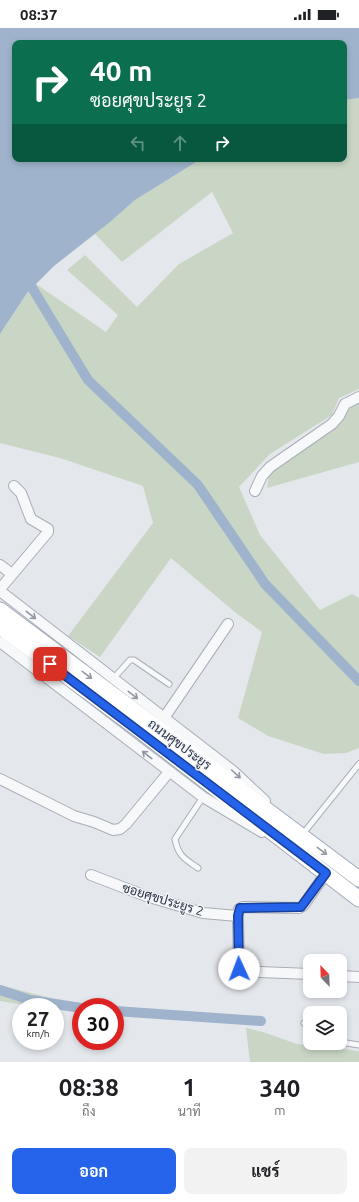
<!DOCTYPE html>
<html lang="th">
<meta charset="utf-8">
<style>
:root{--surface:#fff;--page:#f2f2f2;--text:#202124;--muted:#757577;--accent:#2563eb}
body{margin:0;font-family:Ubuntu,Sarabun,sans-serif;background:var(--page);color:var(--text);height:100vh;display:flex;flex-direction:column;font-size:15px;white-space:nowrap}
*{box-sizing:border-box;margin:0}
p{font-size:13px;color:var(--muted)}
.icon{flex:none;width:22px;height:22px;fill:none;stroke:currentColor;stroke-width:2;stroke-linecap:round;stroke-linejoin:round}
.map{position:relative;height:1034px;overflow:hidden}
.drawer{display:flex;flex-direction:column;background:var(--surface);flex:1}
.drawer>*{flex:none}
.top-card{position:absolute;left:12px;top:12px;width:335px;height:122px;border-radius:8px;box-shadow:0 2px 6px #0003;background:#0b6e4f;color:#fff;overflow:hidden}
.needle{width:26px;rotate:337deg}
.fabs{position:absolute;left:303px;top:926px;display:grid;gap:8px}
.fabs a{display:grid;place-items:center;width:44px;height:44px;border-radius:8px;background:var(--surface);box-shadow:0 2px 6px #0003;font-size:20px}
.speed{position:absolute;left:12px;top:970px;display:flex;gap:8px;font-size:20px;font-weight:700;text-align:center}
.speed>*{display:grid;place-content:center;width:52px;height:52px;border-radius:50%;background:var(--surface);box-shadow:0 2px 6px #0003;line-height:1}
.speed small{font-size:10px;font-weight:400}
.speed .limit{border:6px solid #d22;background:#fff;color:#111}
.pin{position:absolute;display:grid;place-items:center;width:34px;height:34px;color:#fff;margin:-17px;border-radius:8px;box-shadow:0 2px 6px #0006}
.me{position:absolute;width:44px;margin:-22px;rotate:358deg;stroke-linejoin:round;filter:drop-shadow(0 0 3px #0008)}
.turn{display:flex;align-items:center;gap:14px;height:84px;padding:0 12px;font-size:18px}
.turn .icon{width:52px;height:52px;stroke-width:2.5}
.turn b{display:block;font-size:28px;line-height:34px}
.lanes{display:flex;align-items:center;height:38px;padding:0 12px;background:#0003;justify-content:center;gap:20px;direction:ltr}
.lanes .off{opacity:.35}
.eta{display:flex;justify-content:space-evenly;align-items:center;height:68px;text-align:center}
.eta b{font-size:24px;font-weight:700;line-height:28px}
.action{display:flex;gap:8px;margin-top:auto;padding:8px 12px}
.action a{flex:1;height:46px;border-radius:8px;background:var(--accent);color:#fff;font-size:16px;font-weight:700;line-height:46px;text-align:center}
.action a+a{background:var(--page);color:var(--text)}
.status{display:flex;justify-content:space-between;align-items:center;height:28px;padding:0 20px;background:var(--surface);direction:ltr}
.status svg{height:11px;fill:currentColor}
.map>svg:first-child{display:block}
.green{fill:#c9d6c5}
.water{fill:#9fb4cc}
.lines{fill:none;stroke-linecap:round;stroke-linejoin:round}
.canal{stroke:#9fb4cc;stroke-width:10}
.lane-casing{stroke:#a9aeb7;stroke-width:7}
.street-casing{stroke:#a9aeb7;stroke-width:12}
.primary-casing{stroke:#a3abb8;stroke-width:17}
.lane{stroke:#f7f8fa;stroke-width:5}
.street{stroke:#f7f8fa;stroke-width:10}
.primary{stroke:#fff;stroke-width:15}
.oneway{stroke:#9196a0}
.oneway2{stroke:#959aa2}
.route-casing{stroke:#184099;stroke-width:10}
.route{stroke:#2563eb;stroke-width:7}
.labels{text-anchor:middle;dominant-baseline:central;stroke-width:3;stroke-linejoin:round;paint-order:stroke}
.street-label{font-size:13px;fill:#2b3445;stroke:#f4f6f9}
</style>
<div class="status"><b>08:37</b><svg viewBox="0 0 49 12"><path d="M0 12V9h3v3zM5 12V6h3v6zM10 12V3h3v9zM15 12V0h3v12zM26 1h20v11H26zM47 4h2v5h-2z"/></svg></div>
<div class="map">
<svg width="359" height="1034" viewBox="0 0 359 1034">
<rect width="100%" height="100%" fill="#e4e7ec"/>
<path class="green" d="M359 70V361L339 370 332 387 270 426 239 459 260 507 320 582 352 566 359 570V720L346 725 324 726 268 708 238 690 262 604 236 585 171 530 100 629 68 608 153 495 143 458 60 430 0 415V306L27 265 36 256 106 304 118 287 67 242 85 227 137 279 179 236 233 205 212 164 122 234 95 206 135 172 201 131H344V72Z
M359 375V434L267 460 269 447 304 420 350 379Z
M0 957 50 970 53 979H36L0 973Z
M246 1000 263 1004 297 1016 359 1023V1034H250Z"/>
<path class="water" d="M0 0H359V70L344 72V15H15V131H201L135 172 110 194 54 238 27 265 0 306Z"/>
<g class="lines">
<path class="canal" d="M25 248 88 352 198 457 265 556 359 653
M0 962 30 972 81 980
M115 983 261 993"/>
<defs>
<path id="lane" d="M113 651 130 632H134L169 656
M302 807 359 736
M198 840C185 831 178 828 175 811L203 769
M304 995 310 1001
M340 1014 359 1017"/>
<path id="street" d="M255 463 262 448 270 439 332 396 339 388 345 376 359 369
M0 537 12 546
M0 561 48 504V501L31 491 21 465 14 458
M0 563 233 743 265 773
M0 614 203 769 262 804
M164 690 228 596
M0 751 74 788 94 794 113 802 120 801 126 796 169 744
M91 847 146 868 203 885 238 888
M310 946 239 943 238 888 239 881 243 879 299 880 303 878 326 845
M340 948 359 949"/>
<path id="primary" d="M0 582 359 851
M0 599 138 701 359 871"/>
</defs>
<use href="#lane" class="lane-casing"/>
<use href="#street" class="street-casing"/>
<use href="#primary" class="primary-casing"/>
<use href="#lane" class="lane"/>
<use href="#street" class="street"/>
<use href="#primary" class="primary"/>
</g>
<defs><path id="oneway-shaft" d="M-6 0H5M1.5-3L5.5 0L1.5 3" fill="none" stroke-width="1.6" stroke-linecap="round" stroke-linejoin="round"/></defs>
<g class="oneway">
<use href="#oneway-shaft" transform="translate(31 587) rotate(38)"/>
<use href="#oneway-shaft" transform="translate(133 667) rotate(38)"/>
<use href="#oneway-shaft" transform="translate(147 727) rotate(-142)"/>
<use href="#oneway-shaft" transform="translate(236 746) rotate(42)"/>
</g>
<g class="oneway2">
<use href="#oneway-shaft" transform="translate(87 647) rotate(37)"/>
<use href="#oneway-shaft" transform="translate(322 823) rotate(37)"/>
</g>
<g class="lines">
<defs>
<path id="route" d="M50 636 326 845 301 879 240 880 238 888 239 941"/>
</defs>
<use href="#route" class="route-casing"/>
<use href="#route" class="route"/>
</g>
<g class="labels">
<g class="street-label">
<text transform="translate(180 716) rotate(37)">ถนนศุขประยูร</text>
<text transform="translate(163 871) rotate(17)">ซอยศุขประยูร 2</text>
</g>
</g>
</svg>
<div class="fabs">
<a><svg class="needle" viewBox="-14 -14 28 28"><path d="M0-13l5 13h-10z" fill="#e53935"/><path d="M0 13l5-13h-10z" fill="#757577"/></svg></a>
<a><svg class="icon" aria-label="layers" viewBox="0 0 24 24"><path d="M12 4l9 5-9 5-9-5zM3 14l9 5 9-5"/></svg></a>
</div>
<div class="speed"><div>27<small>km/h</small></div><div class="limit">30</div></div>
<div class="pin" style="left:50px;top:636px;background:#d93025"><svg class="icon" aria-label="arrive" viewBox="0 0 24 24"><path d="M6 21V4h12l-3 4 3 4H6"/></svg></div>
<svg class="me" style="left:239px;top:941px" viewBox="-20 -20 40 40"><circle r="19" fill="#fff"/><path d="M0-13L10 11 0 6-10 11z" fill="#2563eb"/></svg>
<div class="top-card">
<div class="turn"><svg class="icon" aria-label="right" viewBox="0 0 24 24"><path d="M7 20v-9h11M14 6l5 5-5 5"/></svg><div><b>40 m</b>ซอยศุขประยูร 2</div></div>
<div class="lanes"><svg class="icon off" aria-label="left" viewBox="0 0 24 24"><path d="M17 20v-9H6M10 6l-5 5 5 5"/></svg><svg class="icon off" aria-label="ahead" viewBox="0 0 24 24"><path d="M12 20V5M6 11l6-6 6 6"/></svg><svg class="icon" aria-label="right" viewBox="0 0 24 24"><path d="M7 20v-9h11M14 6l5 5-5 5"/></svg></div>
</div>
</div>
<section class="drawer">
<div class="eta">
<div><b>08:38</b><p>ถึง</p></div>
<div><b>1</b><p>นาที</p></div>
<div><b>340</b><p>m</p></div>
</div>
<div class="action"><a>ออก</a><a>แชร์</a></div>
</section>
